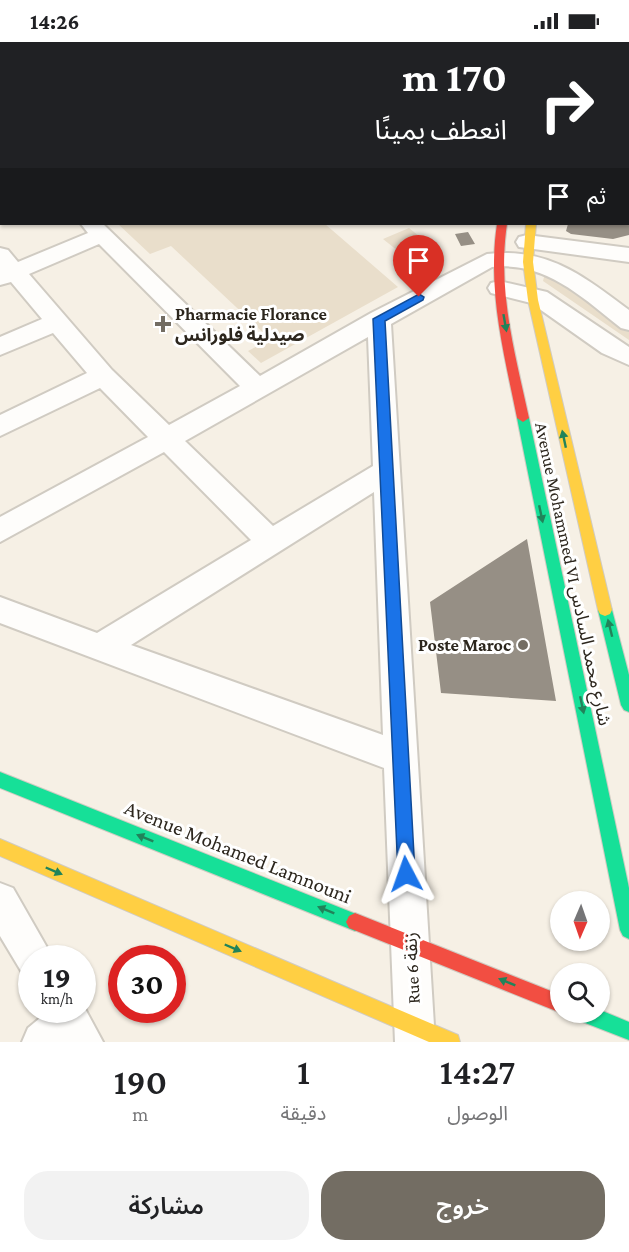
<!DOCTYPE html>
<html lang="ar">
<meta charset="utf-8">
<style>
:root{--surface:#fff;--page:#f2f2f2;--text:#202124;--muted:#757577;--accent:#736d63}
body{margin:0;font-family:"Crimson Pro","Noto Sans Arabic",serif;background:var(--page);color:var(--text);direction:rtl;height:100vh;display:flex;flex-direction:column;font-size:22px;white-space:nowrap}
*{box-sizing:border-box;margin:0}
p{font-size:20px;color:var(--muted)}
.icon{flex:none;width:33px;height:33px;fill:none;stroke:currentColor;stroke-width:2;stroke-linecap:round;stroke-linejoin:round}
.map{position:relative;height:1000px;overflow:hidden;direction:ltr}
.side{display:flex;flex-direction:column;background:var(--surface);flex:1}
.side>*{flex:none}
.top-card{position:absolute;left:0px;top:0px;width:630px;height:183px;box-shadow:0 2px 4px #0004;direction:rtl;background:#202124;color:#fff;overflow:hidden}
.needle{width:39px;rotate:182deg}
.buttons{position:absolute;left:550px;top:849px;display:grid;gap:12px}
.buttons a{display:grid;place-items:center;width:60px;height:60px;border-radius:50%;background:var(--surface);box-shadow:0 2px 4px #0004;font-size:30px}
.speed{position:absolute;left:18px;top:903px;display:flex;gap:12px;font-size:30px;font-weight:700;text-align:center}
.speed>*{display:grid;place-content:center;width:78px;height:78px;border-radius:50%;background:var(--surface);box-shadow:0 2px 4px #0004;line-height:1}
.speed small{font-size:15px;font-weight:400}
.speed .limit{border:9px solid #d22;background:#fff;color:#111}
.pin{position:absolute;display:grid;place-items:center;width:51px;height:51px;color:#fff;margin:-62px -26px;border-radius:50% 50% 50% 0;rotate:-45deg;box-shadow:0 0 6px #0007}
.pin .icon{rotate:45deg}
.me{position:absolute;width:66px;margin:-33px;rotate:356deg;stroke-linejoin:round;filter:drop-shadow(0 0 4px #0008)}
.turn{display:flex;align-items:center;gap:21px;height:126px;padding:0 24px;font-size:27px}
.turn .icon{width:78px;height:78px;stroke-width:2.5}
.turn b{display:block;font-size:42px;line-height:51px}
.then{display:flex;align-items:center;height:57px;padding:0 24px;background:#0003;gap:12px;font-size:22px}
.eta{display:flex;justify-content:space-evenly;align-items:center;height:102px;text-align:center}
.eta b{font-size:36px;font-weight:600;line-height:42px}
.cta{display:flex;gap:12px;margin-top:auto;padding:12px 24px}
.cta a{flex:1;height:69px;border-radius:24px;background:var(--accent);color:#fff;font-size:24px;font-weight:600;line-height:69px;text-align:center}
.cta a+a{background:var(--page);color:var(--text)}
.status{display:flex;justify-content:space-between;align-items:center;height:42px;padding:0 30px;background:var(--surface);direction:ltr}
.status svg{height:16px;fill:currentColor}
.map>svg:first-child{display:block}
.green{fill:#e9decb}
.building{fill:#968f85}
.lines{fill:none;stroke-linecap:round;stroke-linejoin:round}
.street-casing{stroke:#d0cbc2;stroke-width:4}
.fast-casing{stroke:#d0cbc2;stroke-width:2}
.slow-casing{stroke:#d0cbc2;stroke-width:2}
.jam-casing{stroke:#d0cbc2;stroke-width:2}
.street{fill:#fefdfb;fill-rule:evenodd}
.fast{fill:#16e098;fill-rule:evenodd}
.slow{fill:#ffcf43;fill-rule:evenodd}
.jam{fill:#f24e42;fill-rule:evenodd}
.oneway{fill:#21835a}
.route{fill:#1a73e8;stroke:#114b97;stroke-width:1.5}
.poi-dot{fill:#736d63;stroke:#fff;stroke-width:2}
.labels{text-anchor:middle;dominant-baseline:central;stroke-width:6;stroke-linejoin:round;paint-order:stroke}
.poi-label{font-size:18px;font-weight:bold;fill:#2c261d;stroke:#fff;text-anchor:start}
.street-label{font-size:18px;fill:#2c261d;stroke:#fff}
.near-street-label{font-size:21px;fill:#2c261d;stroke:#fff}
</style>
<div class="status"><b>14:26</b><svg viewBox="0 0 49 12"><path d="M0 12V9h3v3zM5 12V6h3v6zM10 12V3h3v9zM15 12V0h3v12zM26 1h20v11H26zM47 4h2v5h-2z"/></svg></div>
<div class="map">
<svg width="629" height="1000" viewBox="0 0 629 1000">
<rect width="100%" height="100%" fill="#f6f0e5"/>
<path class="green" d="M118 182H325L398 245 261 321 248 309 270 297 171 204 150 212Z
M409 186 424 198 398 209 383 197Z
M545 231 629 290V298L543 239Z"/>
<path class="building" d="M568 182H629V193L613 197 571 192 566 189Z
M468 190 475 202 461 204 455 192Z
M527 497 556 659 441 651 430 560Z"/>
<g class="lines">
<defs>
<path id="street" d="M285 0H301L302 2H285Z
M382 0H414L381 2Z
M472 0H488L471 2Z
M0 85 2 86V98L0 97Z
M628 111H629V123H628Z
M81 182H103L260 334 371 271 487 212C548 205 583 234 629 268V288L621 286C582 255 545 219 492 225L391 282 435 1000H395L384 726 0 581V555L97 591 251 498 164 410 0 500V475L148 395 100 346 0 394V373L87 331 53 291 0 313V295L42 277 11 240 0 243V206L8 208 18 220 88 191ZM99 202 240 344 169 383 112 328 29 232ZM368 295 373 424 273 484 185 399ZM374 450 383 693 131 603Z
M527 193 629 206V220L519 205 516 200 519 195Z
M499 239 547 250 629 305V323L602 311 531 261 491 251 488 246 491 241Z
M0 841 13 846 53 916H32V934L21 929 0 894Z
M82 961 103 1000H22L28 986 46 971 45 968H82Z"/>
<path id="fast" d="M589 0H597V2H589Z
M0 8H2V12H0Z
M523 372 529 376 629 846V897L623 894 620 888 517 376Z
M605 562 610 564 612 568 629 633V670L624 668 621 663 598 568 600 564Z
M0 730 361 874 364 880 361 886 355 889 0 746Z
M600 968 629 980V998L575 977 573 970H600Z"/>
<path id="slow" d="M66 0H84L83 2Z
M526 182H536L533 220 538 258 612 568 610 572 605 574 600 572 598 568 528 258 523 220Z
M0 797 458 993 460 1000H429L0 814Z"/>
<path id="jam" d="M563 0H571V2H563Z
M497 182H507C497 249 515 311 529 376L523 380 517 376C504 311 487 249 497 182Z
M355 871 561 953V970H563L561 971 349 886 346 880 349 874Z"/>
</defs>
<use href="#street" class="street-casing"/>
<use href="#fast" class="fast-casing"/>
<use href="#slow" class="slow-casing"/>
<use href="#jam" class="jam-casing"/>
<use href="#street" class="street"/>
<use href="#fast" class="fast"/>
<use href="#slow" class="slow"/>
<use href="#jam" class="jam"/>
</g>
<defs><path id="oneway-solid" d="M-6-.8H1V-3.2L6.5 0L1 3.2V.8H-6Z" transform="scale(1.5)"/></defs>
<g class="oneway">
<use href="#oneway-solid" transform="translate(505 281) rotate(80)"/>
<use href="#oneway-solid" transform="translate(564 397) rotate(-102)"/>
<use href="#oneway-solid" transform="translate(541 472) rotate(78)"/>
<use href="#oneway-solid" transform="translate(610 586) rotate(-104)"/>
<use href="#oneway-solid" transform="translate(582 663) rotate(78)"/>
<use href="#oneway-solid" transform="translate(145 796) rotate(-158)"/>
<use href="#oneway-solid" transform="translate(54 829) rotate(23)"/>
<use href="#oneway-solid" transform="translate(326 868) rotate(-158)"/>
<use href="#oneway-solid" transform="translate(233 906) rotate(23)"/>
<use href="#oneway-solid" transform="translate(507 940) rotate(-158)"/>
</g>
<path class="route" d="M419 252 424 255 423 258 385 279 415 832 413 838 406 841 400 838 398 832 373 277Z"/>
<g class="poi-dot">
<path d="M160 273h6v6h6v6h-6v6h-6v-6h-6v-6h6z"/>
<circle cx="523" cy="603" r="6"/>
</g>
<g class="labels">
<g class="poi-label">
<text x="175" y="272">Pharmacie Florance<tspan x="175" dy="21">صيدلية فلورانس</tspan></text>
<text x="511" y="603" text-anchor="end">Poste Maroc</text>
</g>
<g class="street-label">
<text transform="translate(573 532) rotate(78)">Avenue Mohammed VI شارع محمد السادس</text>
<text transform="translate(412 926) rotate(-93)">Rue 6 زنقة</text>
</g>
<g class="near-street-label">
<text transform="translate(238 810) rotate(22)">Avenue Mohamed Lamnouni</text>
</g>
</g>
</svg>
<div class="buttons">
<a><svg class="needle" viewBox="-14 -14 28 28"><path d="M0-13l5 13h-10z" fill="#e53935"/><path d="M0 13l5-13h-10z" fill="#757577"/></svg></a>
<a><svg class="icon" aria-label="search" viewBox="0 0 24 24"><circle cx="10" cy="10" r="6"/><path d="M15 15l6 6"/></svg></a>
</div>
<div class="speed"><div>19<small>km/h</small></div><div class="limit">30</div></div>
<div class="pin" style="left:419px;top:255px;background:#d93025"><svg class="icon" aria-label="arrive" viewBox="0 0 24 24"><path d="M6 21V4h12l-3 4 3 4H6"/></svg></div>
<svg class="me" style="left:406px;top:832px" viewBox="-20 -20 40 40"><path d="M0-17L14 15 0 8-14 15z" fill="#1a73e8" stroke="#fff" stroke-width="4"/></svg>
<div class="top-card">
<div class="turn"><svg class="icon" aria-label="right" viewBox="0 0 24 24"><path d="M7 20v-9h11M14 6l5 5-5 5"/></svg><div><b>170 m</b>انعطف يمينًا</div></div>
<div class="then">ثم<svg class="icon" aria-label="arrive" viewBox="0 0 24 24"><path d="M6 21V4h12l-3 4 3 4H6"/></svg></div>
</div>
</div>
<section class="side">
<div class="eta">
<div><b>14:27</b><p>الوصول</p></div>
<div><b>1</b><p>دقيقة</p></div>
<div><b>190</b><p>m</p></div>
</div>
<div class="cta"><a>خروج</a><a>مشاركة</a></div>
</section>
